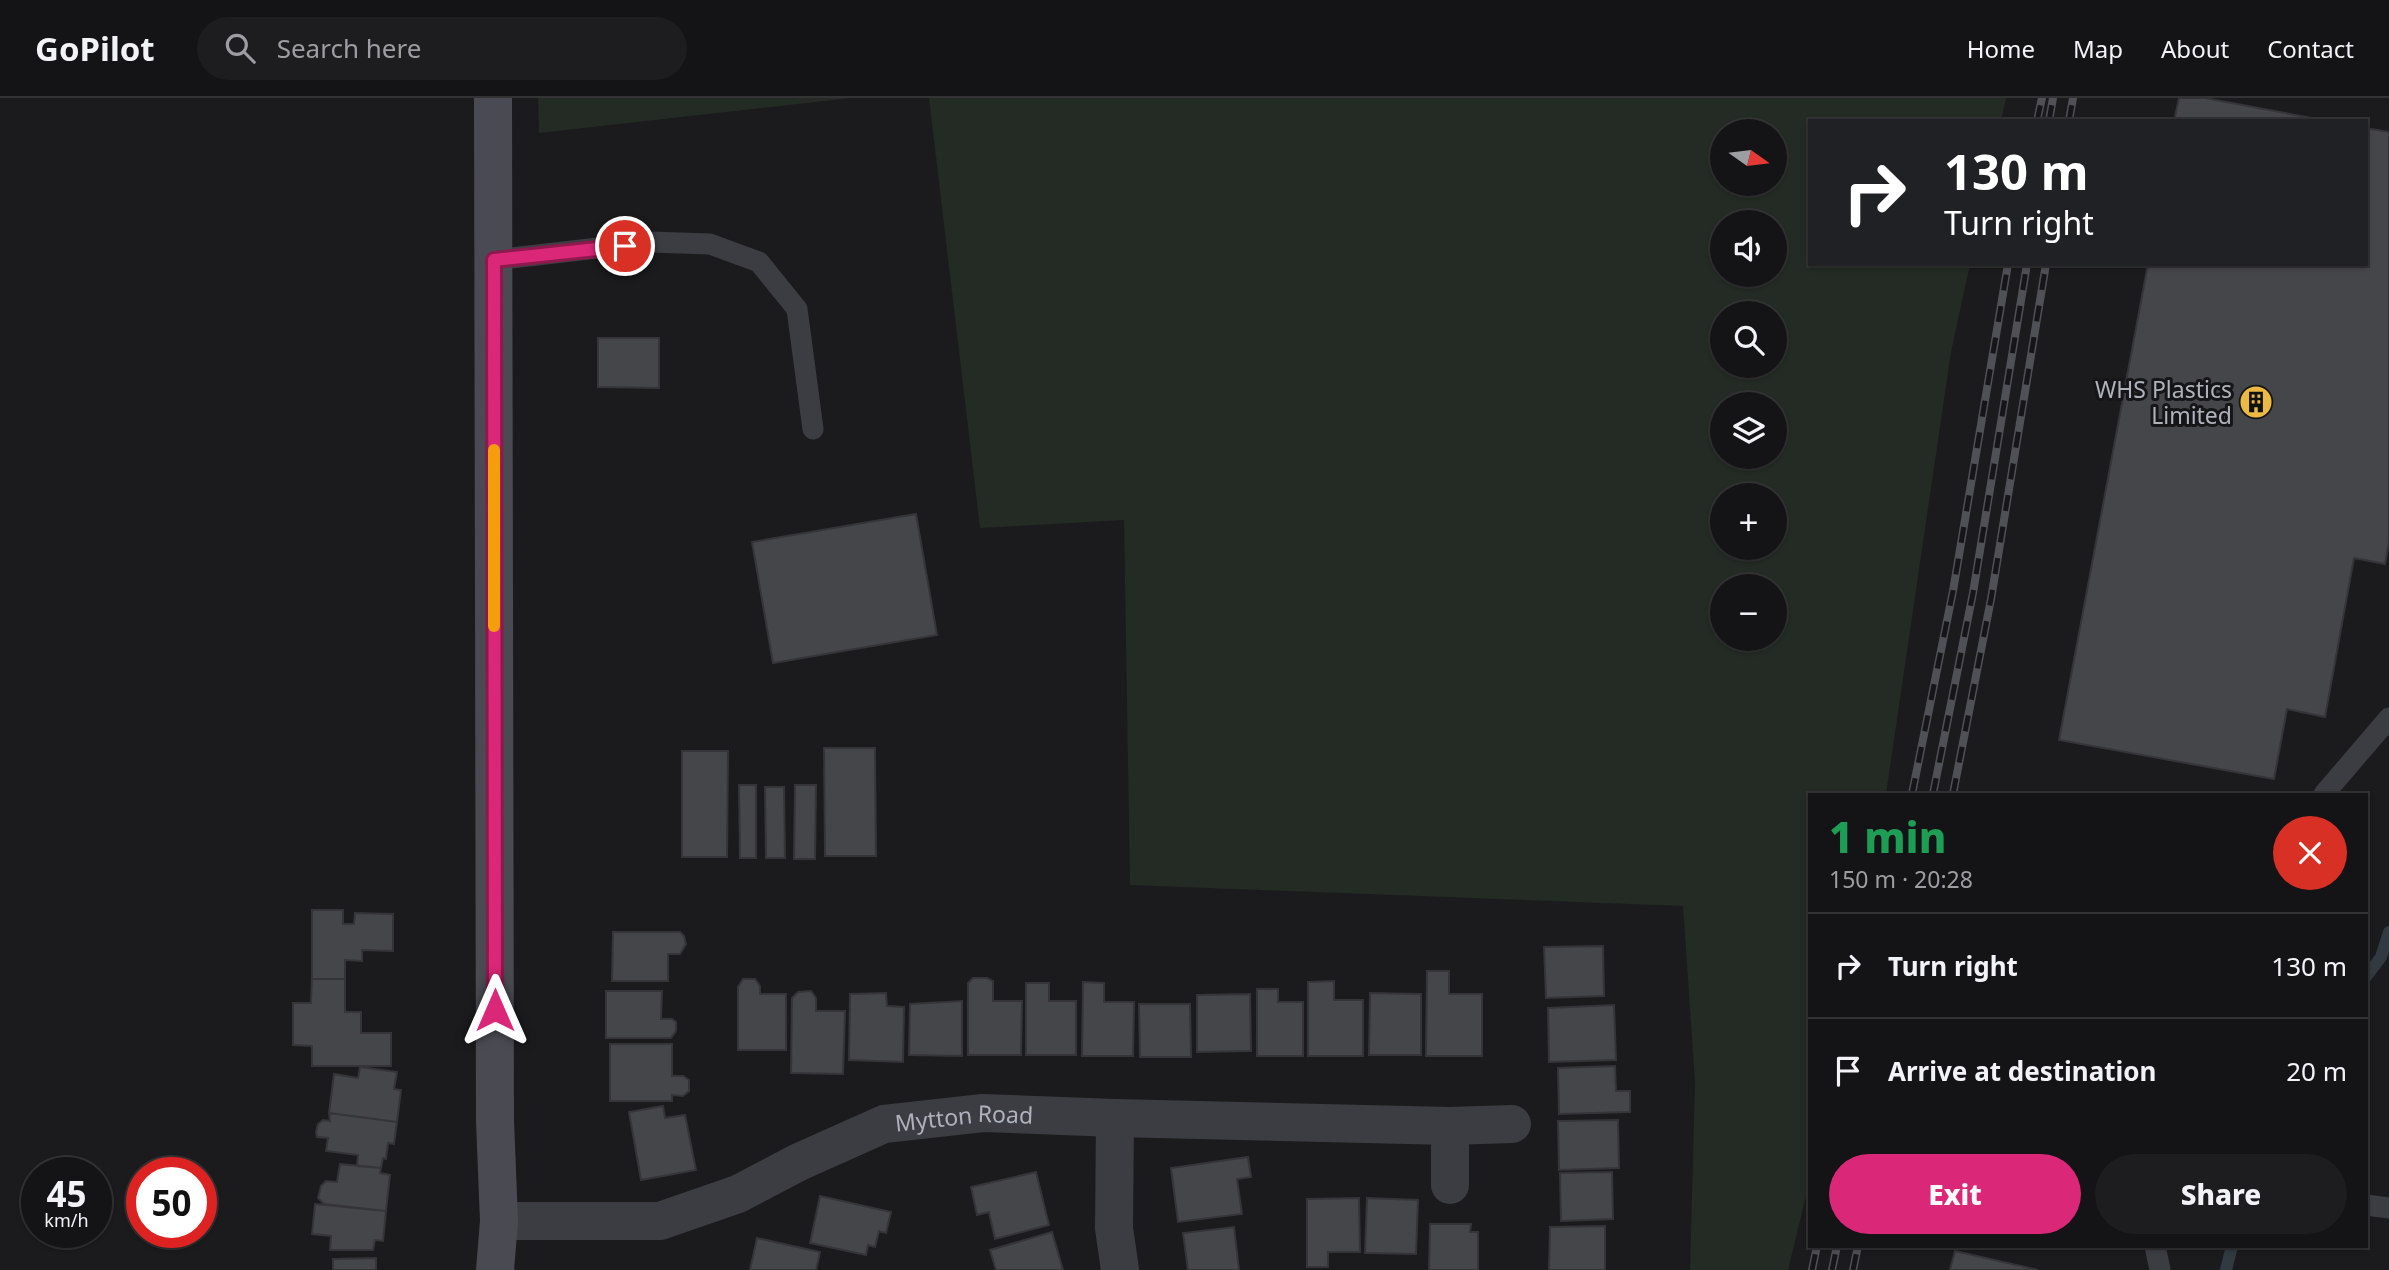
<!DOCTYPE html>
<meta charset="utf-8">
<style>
:root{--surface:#141416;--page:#1d1d1f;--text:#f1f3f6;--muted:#9d9ea1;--line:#333335;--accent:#db2777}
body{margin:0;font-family:"Noto Sans",sans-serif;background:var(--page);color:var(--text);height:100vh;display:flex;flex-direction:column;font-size:26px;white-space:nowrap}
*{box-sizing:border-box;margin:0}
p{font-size:23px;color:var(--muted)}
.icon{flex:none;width:38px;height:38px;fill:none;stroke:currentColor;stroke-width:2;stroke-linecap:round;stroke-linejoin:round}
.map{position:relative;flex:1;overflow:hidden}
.panel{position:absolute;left:1808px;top:695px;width:560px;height:455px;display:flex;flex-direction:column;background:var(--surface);border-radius:0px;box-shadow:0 2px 5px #0004,0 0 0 2px var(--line)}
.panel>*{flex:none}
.guide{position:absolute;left:1808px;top:21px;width:560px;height:147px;border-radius:0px;box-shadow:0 2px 5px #0004,0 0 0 2px var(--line);background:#202124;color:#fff;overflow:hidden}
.needle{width:46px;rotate:104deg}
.fabs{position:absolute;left:1710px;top:21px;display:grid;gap:14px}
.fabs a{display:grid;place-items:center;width:77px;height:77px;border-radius:50%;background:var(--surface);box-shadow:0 2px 5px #0004,0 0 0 2px var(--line);font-size:35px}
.speed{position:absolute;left:21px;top:1059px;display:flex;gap:14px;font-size:35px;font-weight:700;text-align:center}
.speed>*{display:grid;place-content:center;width:91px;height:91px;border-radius:50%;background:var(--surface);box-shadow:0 2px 5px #0004,0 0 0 2px var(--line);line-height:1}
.speed small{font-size:18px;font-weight:400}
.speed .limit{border:10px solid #d22;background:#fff;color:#111}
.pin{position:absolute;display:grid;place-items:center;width:60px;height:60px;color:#fff;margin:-30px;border:4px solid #fff;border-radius:50%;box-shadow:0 2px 7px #0007}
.me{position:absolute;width:77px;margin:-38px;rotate:0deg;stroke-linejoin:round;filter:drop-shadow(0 0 5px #0008)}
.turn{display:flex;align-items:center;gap:24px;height:147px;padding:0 21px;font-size:32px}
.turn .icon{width:91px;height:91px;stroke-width:2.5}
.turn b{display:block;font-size:49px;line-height:60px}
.round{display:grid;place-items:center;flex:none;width:74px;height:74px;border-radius:37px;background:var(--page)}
.headline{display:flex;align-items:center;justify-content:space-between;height:119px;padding:0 21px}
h1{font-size:42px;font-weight:800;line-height:52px;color:#1e9e55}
.cta{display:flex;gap:14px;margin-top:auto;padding:14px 21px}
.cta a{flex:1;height:80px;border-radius:42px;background:var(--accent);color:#fff;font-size:28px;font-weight:800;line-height:80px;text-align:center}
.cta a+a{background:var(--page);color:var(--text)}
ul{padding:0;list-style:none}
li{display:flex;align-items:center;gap:21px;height:105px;padding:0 21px;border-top:2px solid var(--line)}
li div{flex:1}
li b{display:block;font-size:26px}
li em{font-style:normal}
header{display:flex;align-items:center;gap:42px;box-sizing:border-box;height:98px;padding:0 35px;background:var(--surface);border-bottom:2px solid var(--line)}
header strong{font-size:33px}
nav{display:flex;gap:38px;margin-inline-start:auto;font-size:24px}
.search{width:490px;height:63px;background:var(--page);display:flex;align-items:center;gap:18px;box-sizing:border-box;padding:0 24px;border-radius:38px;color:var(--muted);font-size:26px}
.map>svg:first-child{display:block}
.green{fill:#232b24;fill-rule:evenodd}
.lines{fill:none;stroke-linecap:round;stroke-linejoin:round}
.stream{stroke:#313941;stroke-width:12}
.building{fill:#45464a;stroke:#353539;stroke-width:2}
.lane{stroke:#3c3d42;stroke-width:21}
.street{stroke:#3c3d42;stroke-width:38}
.secondary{stroke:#4a4b52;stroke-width:38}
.rail-casing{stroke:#4f5157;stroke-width:8}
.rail{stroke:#161618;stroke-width:5;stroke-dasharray:16;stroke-linecap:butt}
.route-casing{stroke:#8e194d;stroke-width:18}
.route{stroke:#db2777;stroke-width:12}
.slow{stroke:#f59e0b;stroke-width:12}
.labels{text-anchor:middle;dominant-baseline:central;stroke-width:6;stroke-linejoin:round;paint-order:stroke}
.poi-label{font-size:23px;fill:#aeb2bc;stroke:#161618;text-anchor:end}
.street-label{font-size:23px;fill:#aeb2bc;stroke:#161618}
</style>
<header>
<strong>GoPilot</strong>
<div class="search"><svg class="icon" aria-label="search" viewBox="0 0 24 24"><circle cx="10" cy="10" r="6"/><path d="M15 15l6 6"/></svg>Search here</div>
<nav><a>Home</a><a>Map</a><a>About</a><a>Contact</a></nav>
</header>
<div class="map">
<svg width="2389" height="1172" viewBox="0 0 2389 1172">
<rect width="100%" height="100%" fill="#1b1b1d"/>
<path class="green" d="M538 0H851L539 35Z
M929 0H2006L2001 23H1810V166H1970L1951 254 1886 696H1810V1082L1788 1172H1690L1695 984 1683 808 1130 787 1124 422 980 430ZM1722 33H1774V86H1722ZM1722 124H1774V177H1722ZM1722 215H1774V268H1722ZM1722 306H1774V359H1722ZM1722 397H1774V450H1722ZM1722 488H1774V541H1722Z"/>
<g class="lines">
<path class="stream" d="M2366 879 2381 859 2389 834
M2226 1172 2232 1148"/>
</g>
<path class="building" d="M2179 0H2205L2328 23H2174Z
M2366 30 2389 34V443L2385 466 2354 460 2325 619 2287 611 2274 681 2059 642 2148 166H2366Z
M598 240H659V290L598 289Z
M916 416 937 537 773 565 752 444Z
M824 650H875L876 758H825Z
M682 653H728L727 759H682Z
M739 687H756V760H740Z
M795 687H816L815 761H794Z
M765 689H784L785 760H766Z
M312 812H343V826H354L355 815 393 816V853L362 852V863L345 862V881H312Z
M613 834H680L684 838 686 846 680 856H668V883H612Z
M1603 848 1604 898 1546 900 1544 849Z
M1427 873H1449V896H1482V958H1426Z
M973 880H987L993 883V903H1022L1021 957H968V885Z
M312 881H345V914H361V935H391V968H312V948L293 947V905H311Z
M743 881H755L760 888V896H786V952H738V889Z
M1334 883V902H1363V958H1308V884Z
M1083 884 1104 885V904H1134L1133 958H1082Z
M1026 885H1049V903H1076V957H1026Z
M1257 891H1278V904H1303V958H1257Z
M606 893H662L661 921H672L676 924V933L671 940H606Z
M811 893 816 900V913H845L843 976 791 975 792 900 798 894Z
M886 895 887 908 904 909 903 964 849 962 850 896Z
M1370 895 1421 896V957H1369Z
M1250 896 1251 953 1197 954V897Z
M962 903V958L909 957 910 906Z
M1139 906H1190L1191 959H1140Z
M1614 907 1616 962 1549 964 1548 910Z
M610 946H672V978H683L689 982V993L683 998 672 997V1003H610Z
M1615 968 1616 993H1630V1014L1559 1016 1558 970Z
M360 969 397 974 394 991 401 992 397 1024 329 1015 334 976 358 980Z
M663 1008 665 1020 685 1017 696 1072 641 1082 629 1014Z
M329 1015 397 1024 394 1046 388 1045 386 1061 383 1060 381 1070 357 1068 358 1057 326 1053 328 1040 317 1039 316 1034 318 1026 323 1022 330 1023Z
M1618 1022 1619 1070 1559 1072 1558 1023Z
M1248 1059 1251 1079 1237 1081 1242 1116 1178 1124 1171 1070Z
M340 1066 381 1070 380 1075 390 1077 386 1113 324 1106 318 1100 321 1088 326 1083 337 1084Z
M1036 1074 1049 1127 995 1141 989 1114 977 1117 971 1089Z
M1612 1074 1613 1121 1561 1123 1560 1075Z
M820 1098 891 1114 886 1135 879 1133 875 1149 868 1147 866 1157 810 1145Z
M1359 1100 1360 1154H1328V1169H1307V1101Z
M1367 1100 1418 1102 1416 1156 1365 1155Z
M315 1106 386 1113 383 1143 375 1142 373 1152H330L331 1138 312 1136Z
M1430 1126H1471L1470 1134H1478V1172H1429Z
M1605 1128V1172H1549L1550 1129Z
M1234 1129 1239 1172H1188L1183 1135Z
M1052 1134 1063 1172H996L990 1152Z
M757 1140 820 1154 816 1172H750Z
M1955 1153 2038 1172H1950Z
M376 1160V1172H333V1161Z"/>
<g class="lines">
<path class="lane" d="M494 162 650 144 710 146 759 164 797 211 813 331
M2324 696 2389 620
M2366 1107 2389 1110
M2155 1148 2160 1172"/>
<g class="street">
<path d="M1115 1020 1114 1130 1120 1172"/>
<path d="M1450 1087V1028"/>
<path id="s1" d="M499 1123H660L738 1096 799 1064 884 1026 983 1015 1115 1020 1450 1028 1512 1026"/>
</g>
<path class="secondary" d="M493 0 495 1023 499 1123 495 1172"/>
<defs>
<path id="rail" d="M2037 23 2042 0
M2049 23 2053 0
M2069 23 2073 0
M1912 696 1953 493 2008 166
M1933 696 1973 495 2027 166
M1953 696 1991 501 2046 166
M1812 1172 1817 1148
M1832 1172 1837 1148
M1853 1172 1858 1148"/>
</defs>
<use href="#rail" class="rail-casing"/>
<use href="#rail" class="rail"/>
</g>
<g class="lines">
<defs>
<path id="route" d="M495 912 494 162 625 148"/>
</defs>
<use href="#route" class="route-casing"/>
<use href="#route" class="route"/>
<path class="slow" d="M494 352V528"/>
</g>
<defs>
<symbol id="building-disc" viewBox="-11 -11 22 22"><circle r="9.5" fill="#ecb943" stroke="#161618"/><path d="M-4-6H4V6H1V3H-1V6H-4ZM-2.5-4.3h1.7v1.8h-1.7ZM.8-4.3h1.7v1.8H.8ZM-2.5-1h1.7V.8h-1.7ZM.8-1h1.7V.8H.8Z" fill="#111"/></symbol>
</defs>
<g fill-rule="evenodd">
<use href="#building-disc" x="2237" y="285" width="38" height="38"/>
</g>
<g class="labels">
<g class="poi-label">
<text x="2232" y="291">WHS Plastics<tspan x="2232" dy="26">Limited</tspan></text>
</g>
<g class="street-label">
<text stroke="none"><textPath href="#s1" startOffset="486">Mytton Road</textPath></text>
</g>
</g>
</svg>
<div class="fabs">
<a><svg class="needle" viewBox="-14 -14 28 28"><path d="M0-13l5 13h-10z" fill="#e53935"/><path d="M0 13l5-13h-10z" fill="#9d9ea1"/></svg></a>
<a><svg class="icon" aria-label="sound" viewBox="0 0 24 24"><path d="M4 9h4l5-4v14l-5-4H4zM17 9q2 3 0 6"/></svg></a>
<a><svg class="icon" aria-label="search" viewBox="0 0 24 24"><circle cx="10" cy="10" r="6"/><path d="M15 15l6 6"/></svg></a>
<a><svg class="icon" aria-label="layers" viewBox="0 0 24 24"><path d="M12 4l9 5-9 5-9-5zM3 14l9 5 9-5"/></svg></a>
<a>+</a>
<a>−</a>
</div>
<div class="speed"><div>45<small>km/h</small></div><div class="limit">50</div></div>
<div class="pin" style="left:625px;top:148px;background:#d93025"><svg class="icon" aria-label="arrive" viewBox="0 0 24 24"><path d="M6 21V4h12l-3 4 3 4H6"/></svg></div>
<svg class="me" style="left:495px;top:912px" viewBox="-20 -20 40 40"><path d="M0-17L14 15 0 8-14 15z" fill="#db2777" stroke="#fff" stroke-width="4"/></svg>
<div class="guide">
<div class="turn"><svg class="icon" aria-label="right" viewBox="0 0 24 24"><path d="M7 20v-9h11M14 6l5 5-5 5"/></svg><div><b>130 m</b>Turn right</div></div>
</div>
<section class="panel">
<div class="headline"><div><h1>1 min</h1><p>150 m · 20:28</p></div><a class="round" style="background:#d93025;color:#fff"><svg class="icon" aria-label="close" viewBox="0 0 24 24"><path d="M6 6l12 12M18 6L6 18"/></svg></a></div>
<ul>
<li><svg class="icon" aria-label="right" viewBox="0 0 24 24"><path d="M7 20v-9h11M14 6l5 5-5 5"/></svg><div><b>Turn right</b></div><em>130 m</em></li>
<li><svg class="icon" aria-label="arrive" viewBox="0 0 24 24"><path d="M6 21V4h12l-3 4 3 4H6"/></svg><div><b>Arrive at destination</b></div><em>20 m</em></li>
</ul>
<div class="cta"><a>Exit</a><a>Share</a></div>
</section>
</div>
